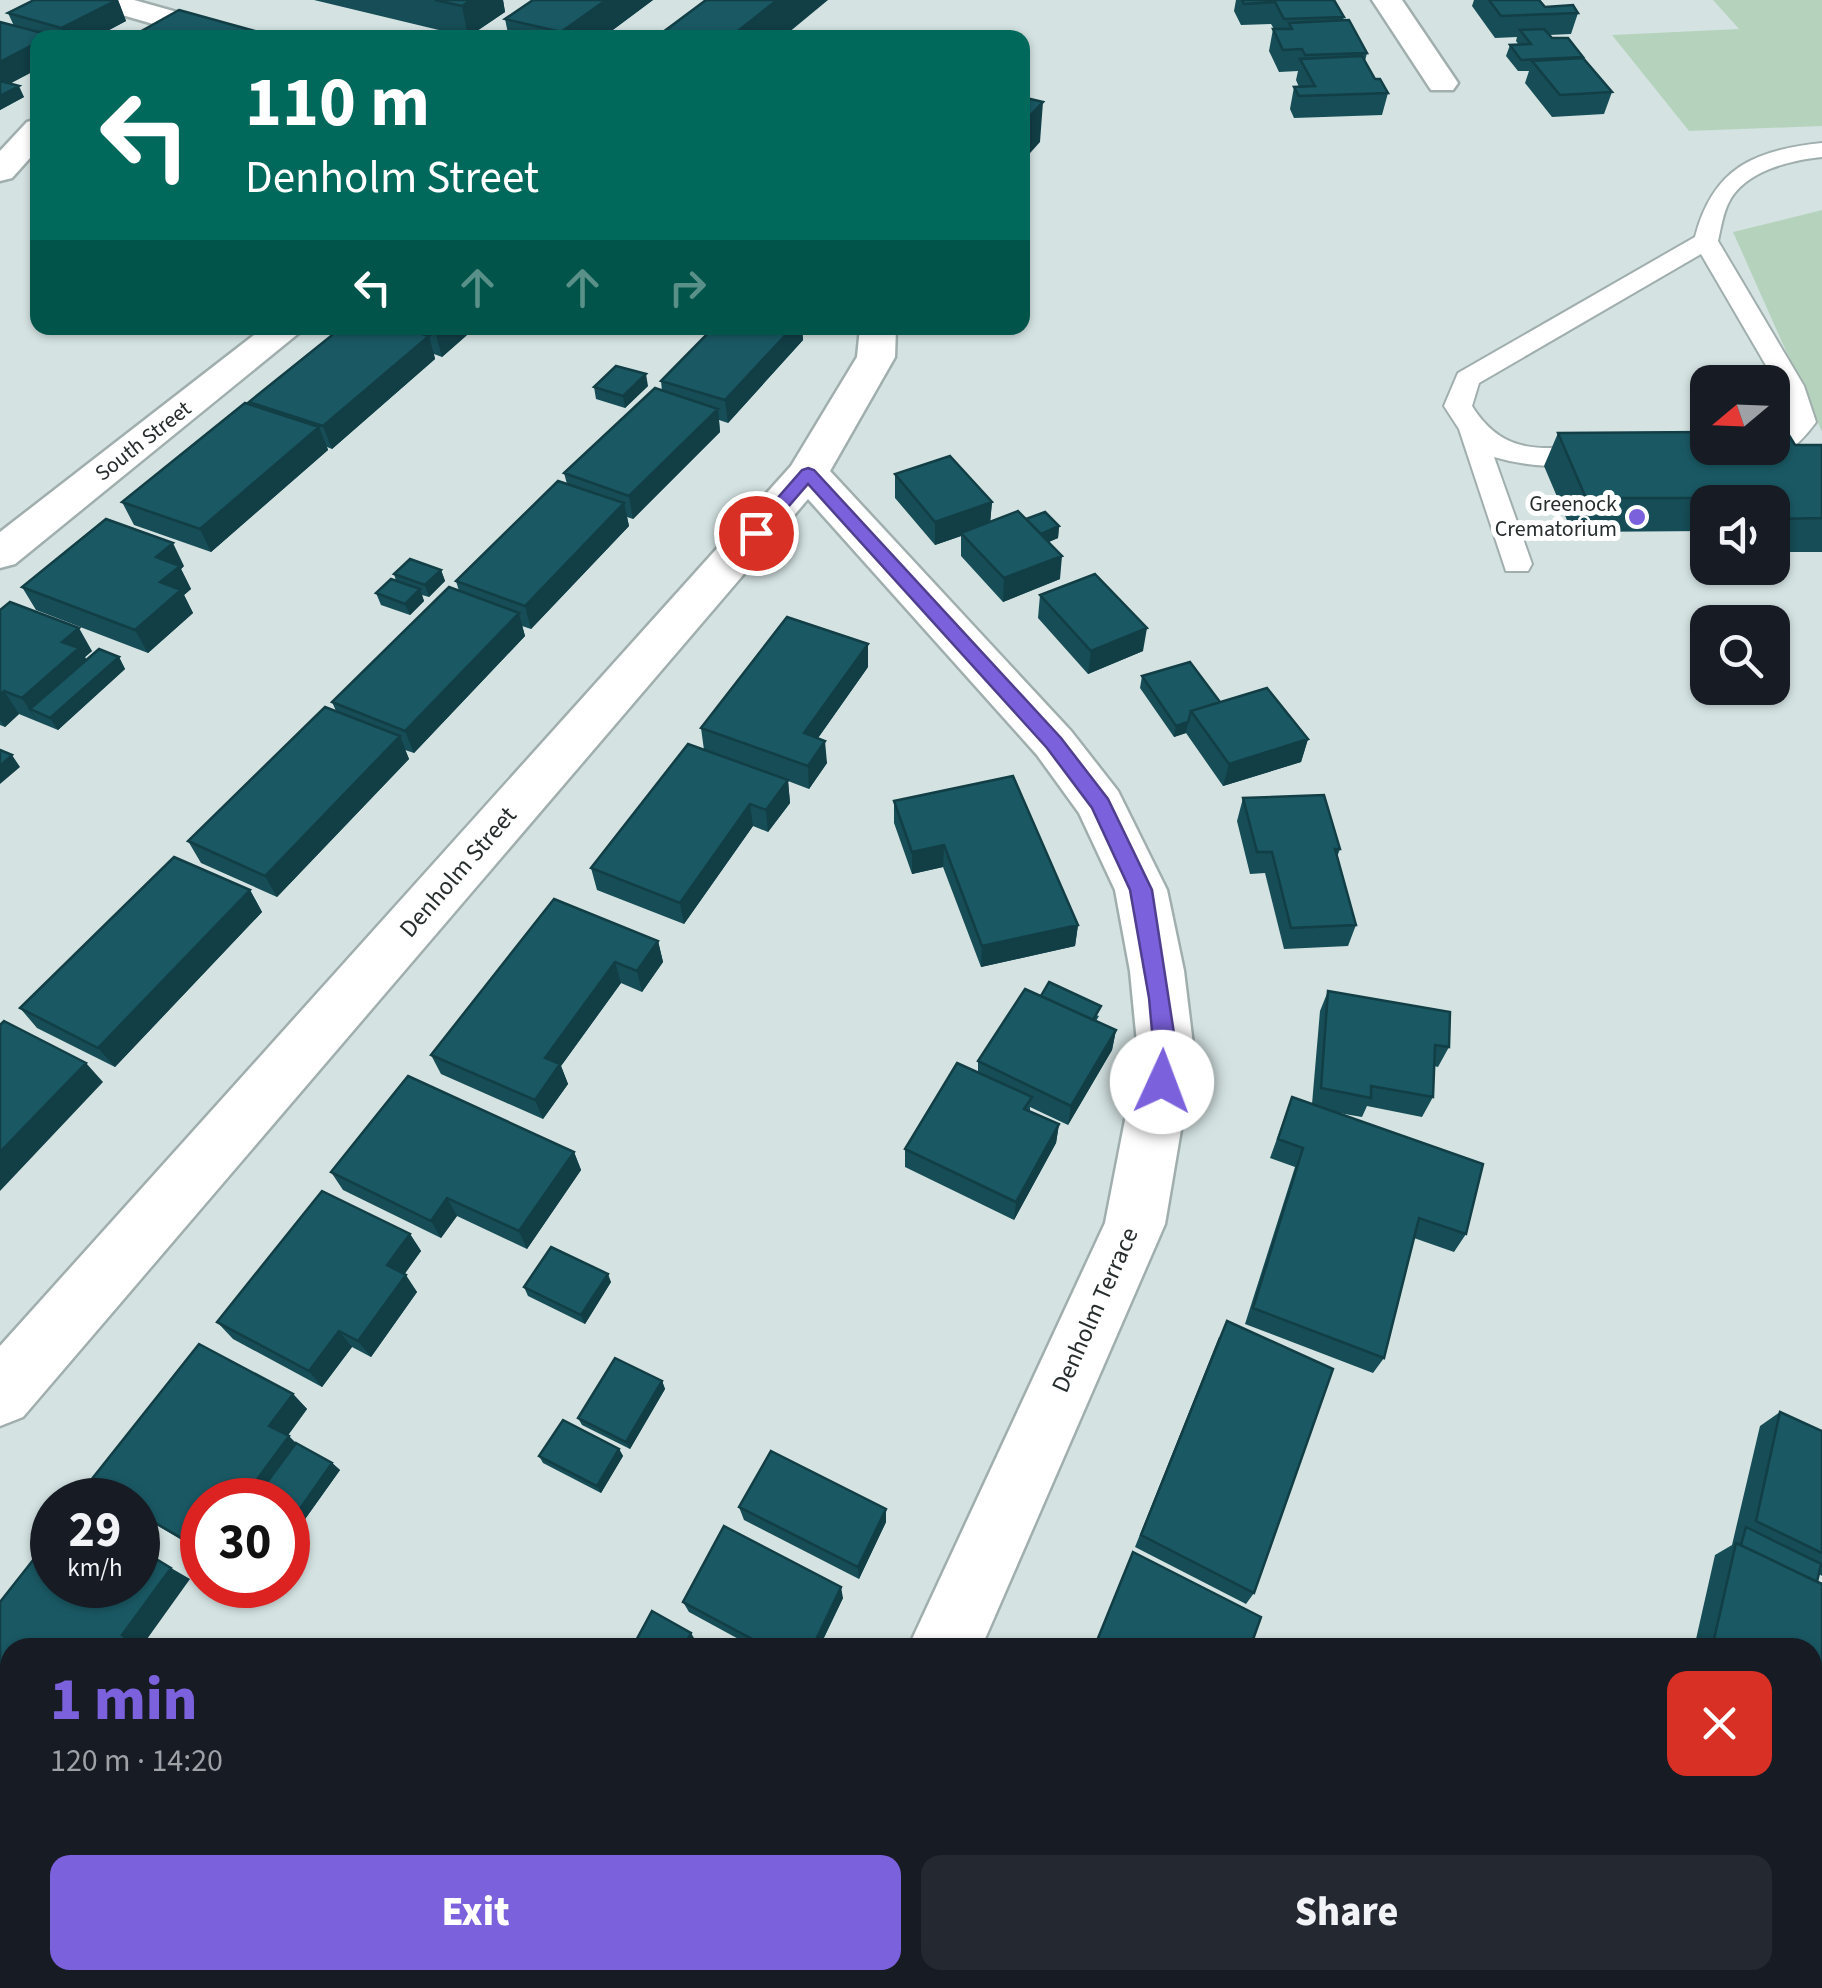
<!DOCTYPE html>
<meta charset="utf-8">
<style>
:root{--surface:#171b24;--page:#242831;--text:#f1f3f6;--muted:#9ea1a6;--accent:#7b61db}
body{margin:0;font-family:"Source Sans 3",sans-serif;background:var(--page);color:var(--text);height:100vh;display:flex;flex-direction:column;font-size:38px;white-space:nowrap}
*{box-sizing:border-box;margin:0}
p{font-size:32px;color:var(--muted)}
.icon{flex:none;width:55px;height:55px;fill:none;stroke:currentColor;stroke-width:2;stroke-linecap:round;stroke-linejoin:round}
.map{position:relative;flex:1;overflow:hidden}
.sheet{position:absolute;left:0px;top:1638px;width:1822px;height:352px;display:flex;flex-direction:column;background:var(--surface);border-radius:30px 30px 0 0;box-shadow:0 2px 8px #0004}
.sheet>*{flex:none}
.banner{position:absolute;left:30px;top:30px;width:1000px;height:305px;border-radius:20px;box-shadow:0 2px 8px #0004;background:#00695c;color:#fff;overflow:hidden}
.needle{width:65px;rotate:251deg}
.fabs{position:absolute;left:1690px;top:365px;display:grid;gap:20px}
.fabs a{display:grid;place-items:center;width:100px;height:100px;border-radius:20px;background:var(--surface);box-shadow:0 2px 8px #0004;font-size:50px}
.speed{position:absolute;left:30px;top:1478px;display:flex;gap:20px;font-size:50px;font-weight:700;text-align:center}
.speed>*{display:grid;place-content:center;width:130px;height:130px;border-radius:50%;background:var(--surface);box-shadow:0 2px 8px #0004;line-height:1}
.speed small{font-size:25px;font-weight:400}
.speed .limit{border:15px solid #d22;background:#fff;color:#111}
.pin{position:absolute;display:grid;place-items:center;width:85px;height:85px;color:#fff;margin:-42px;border:5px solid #fff;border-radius:50%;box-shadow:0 2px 10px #0007}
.me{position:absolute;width:110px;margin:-55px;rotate:2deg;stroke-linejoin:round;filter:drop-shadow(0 0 8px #0008)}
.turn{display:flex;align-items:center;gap:35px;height:210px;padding:0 50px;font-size:45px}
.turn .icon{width:130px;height:130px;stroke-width:2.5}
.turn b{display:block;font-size:70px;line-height:85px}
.lanes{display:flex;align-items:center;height:95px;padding:0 50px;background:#0003;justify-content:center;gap:50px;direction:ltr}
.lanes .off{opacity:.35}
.round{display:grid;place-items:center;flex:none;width:105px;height:105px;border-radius:20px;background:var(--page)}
.headline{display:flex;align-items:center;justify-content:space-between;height:170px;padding:0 50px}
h1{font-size:60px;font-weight:800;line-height:75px;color:var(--accent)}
.action{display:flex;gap:20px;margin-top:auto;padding:20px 50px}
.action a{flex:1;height:115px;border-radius:20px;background:var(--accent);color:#fff;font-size:40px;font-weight:800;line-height:115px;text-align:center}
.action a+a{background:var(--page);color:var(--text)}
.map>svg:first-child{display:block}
.green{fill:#b5d3bc}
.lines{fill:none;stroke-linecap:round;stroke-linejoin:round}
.service-casing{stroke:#a0afae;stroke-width:4}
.minor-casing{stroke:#a0afae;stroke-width:5}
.service{fill:#fff;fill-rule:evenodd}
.minor{fill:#fff;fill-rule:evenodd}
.wall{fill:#164d56}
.shaded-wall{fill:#123e46}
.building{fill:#1a5964;stroke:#123e46;stroke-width:2.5}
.route{fill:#7b61db;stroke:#503f8e;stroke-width:2.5}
.poi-dot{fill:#7b61db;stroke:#fff;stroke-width:4}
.labels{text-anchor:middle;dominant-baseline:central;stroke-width:10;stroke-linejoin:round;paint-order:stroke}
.far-street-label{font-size:22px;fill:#272d2d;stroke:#fff}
.far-poi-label{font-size:22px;fill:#272d2d;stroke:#fff;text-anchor:end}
.street-label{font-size:25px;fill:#272d2d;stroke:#fff}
</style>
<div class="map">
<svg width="1822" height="1988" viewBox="0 0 1822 1988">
<rect width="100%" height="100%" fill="#d4e3e2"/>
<path class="green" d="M1713 0H1822V126L1689 131 1612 35 1739 29Z
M1822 210V432L1733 232Z"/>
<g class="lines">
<defs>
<path id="service" d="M1822 143V157C1791 160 1745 171 1729 202 1723 213 1721 228 1718 241L1804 386 1816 422C1798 447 1771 471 1737 462L1733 456 1747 448H1772V441L1788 421 1778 386 1701 254 1479 383 1472 406C1505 458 1543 448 1597 446L1607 449 1611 455 1607 461C1572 470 1528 467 1494 457L1532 564 1528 571H1506L1459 429 1444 406 1458 373 1695 237C1713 168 1754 150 1822 143Z"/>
<path id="minor" d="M86 0H134L248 32 252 38H202L91 6Z
M1372 0H1402L1458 83 1453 90H1431Z
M38 119V149L12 178 0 181V151L27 122Z
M263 328H305L15 564 0 568V532Z
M860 328H896L895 357 830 471 1071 731 1118 791 1167 890 1184 971 1194 1053 1165 1224 981 1648H908L1105 1223 1138 1053 1130 971 1115 890 1079 813 1037 755 808 499 23 1417 0 1426V1346L791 466 857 357Z
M755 1980H835L832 1988H752Z"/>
</defs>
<use href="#service" class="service-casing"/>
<use href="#minor" class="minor-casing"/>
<use href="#service" class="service"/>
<use href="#minor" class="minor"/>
</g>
<path class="wall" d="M118 0 126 21 94 38H38L11 84 24 97 0 110 14 26 8 13Z
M314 0H503L505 12 468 37Z
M533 0H653L602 38H509L505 19Z
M1236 0H1334L1344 17 1343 20 1367 53 1365 61 1375 79 1388 93 1382 115 1294 118 1290 109 1294 87H1299L1296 80 1298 71 1279 72 1269 51 1273 29H1274L1271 24 1241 25 1234 11Z
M1474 0H1539L1545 7 1578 13 1571 34 1549 35 1552 38 1583 57 1612 92 1604 114 1552 117 1525 83 1529 71H1518L1506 56 1510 45H1519L1516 41 1517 37 1495 38 1472 6Z
M341 328H475L442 357 434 354 435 359 332 449 327 447 328 450 211 552 134 525 122 502 250 405 249 402Z
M713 328H802L803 340 728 423 719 420 720 432 633 519 627 517 629 526 531 629 522 626 525 636 414 753 405 750 409 759 277 897 201 863 188 841 336 711 332 702 459 591 456 581 567 484 564 473 662 391 661 381Z
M648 386 625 408 596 399 594 387Z
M1558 433 1795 445H1822V552H1772V502H1708V531L1572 532 1544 466Z
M895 474 992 502 990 522 1026 519 1059 526 1058 538 1049 542 1060 579 1003 602 961 556V536L935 545 895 498Z
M184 566 181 569 191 589 184 595 193 613 148 653 36 610 22 587Z
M441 570 445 581 429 597 422 595 424 601 410 615 381 605 376 593 396 581 394 574Z
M1040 595 1143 651 1088 674 1038 618Z
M0 610 92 651 85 657 86 660 119 657 125 669 58 730 19 714 5 727 0 725Z
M868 667 818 738 827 763 809 789 788 781 790 803 768 832 753 826 684 924 597 890 591 868 704 750 701 728Z
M1142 676 1220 702 1308 739 1301 762 1223 786 1186 733 1174 737 1140 688Z
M1243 798 1340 849 1337 857 1356 925 1348 946 1284 949 1265 873 1250 874 1237 821Z
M894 801 1078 925 1075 946 981 967 943 867 912 874 894 823Z
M250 890 262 912 115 1067 37 1028 20 1008Z
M658 941 663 962 642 992 621 983 561 1066 568 1084 543 1119 441 1074 431 1055Z
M1328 991 1449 1047 1438 1067 1434 1066 1433 1097 1422 1117 1367 1106 1362 1117 1333 1112 1466 1234 1454 1252 1414 1238 1384 1358 1373 1373 1245 1324 1295 1167 1270 1158 1292 1097 1312 1104 1320 1011Z
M1041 996 1099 1016 1096 1021 1116 1030 1112 1050 1068 1125 1030 1107V1111L1059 1124 1056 1143 1014 1220 905 1167V1149L978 1072V1061Z
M574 1152 581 1170 527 1249 457 1216 441 1238 343 1190 331 1172Z
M410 1234 421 1251 404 1274 417 1292 371 1357 352 1347 322 1387 233 1339 217 1322Z
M611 1282 585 1324 528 1296 524 1287Z
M1219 1337 1254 1593 1246 1604 1135 1547Z
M662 1381 665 1389 630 1449 582 1425 578 1418Z
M293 1394 307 1409 287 1436 296 1443 332 1463 340 1470 288 1543V1500H202V1552L138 1514V1500H113L88 1484Z
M1780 1412 1822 1431V1576L1819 1574 1817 1582V1712L1812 1714V1648H1694L1715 1555 1732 1545 1760 1426Z
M619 1449 623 1456 601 1493 543 1463 539 1456Z
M739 1507 886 1522 859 1579 744 1520Z
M843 1598 819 1648H755L689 1612 683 1602Z
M1822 1791V1988H1790L1776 1980H1812V1842Z"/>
<path class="shaded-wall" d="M118 0 126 21 94 38H65L61 28Z
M471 0H503L505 12 468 37 462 6Z
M606 0H653L602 38H562L561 32Z
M777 0H828L782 38H739L738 31Z
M38 42V69L0 89V62Z
M19 86 24 97 0 110V96Z
M1043 102 1040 142 1022 162V124Z
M443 328H475L442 357 436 334Z
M792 328H802L803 340 728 423 725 400Z
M429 336 435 359 332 449 323 426Z
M646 374 648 386 625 408 623 396Z
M718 409 720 432 633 519 629 496Z
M319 427 328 450 211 552 200 529Z
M992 502 990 525 961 533V536L935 545V522Z
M624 503 629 526 531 629 525 606Z
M1059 526 1058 538 1031 549 1032 537Z
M173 543 184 566 181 569 191 589 184 595 193 613 148 653 135 630 160 582 156 557Z
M1062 556 1060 579 1003 602 1004 578Z
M441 570 445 581 429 597 425 585Z
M420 589 424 601 410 615 405 604Z
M519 613 525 636 414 753 405 731Z
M79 628 92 651 85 657 93 671 30 709 37 721 22 698 62 642Z
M1147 628 1143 651 1088 674 1091 651Z
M868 644V667L806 755 804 733Z
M119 657 125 669 58 730 50 718Z
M4 691 19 714 5 727 0 720V695Z
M1188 722 1186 733 1174 737 1176 726Z
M400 736 409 759 277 897 265 876Z
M1308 739 1301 762 1223 786 1229 764Z
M825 741 827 763 809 789 808 766Z
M12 755 20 767 0 784V766Z
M788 780 790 803 768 832 766 810Z
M750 804 753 826 684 924 680 903Z
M944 845 943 867 912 874V852Z
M250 890 262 912 115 1067 98 1048Z
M1078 925 1075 946 981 967 982 946Z
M658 941 663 962 642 992 637 971Z
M615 962 621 983 561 1066 568 1084 543 1119 535 1100 545 1058Z
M1116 1030 1112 1050 1068 1125 1071 1106Z
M86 1063 103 1082 0 1191V1152Z
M1059 1124 1056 1143 1014 1220 1016 1202Z
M574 1152 581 1170 527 1249 519 1231Z
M447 1198 457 1216 441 1238 431 1221Z
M410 1234 421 1251 399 1282 387 1265Z
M608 1274 611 1282 585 1324 581 1315Z
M406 1275 417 1292 371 1357 358 1341Z
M339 1331 352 1347 322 1387 309 1371Z
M662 1381 665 1389 630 1449 626 1442Z
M293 1394 307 1409 284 1441 269 1426Z
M289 1436 303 1450 267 1500H242Z
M619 1449 623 1456 601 1493 597 1486Z
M332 1463 340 1470 288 1543V1526Z
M886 1509V1522L859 1579 858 1567Z
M202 1517V1552L185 1540Z
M171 1568 190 1579 142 1646 145 1648H141L122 1635Z
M841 1587 843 1598 819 1648H812Z
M691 1633 694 1638 689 1648H683Z
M0 1774 10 1781V1795L0 1788Z
M10 1797V1840L0 1834V1811Z
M10 1902V1928L0 1927V1916Z"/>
<path class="building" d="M34 0H117L61 28 8 13Z
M435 0H471L462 6Z
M533 0H606L561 32 505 19Z
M706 0H777L738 31 767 38H655Z
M1242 0H1334L1344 17 1284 19 1275 2 1244 4Z
M1489 0H1539L1545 7 1573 5 1578 13 1501 16Z
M179 10 280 38H129Z
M1349 20 1367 53 1305 55 1302 49 1283 50 1273 29H1292L1289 23Z
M0 22 50 35 46 38H38V42L0 62Z
M1544 29 1552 38H1568L1583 57 1521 60 1510 45 1531 44 1520 30Z
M1362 56 1375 79H1380L1388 93 1299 96 1294 87 1315 86 1300 59Z
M1583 58 1612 92 1560 95 1532 61Z
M0 81 19 86 0 96Z
M1022 97 1043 102 1022 124Z
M341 328H401L429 336 323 426 249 402Z
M415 328H443L436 334Z
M713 328H792L725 400 661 381Z
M616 366 646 374 623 396 594 387Z
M655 388 718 409 629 496 564 473Z
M245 403 319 427 200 529 122 502Z
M1708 432V448H1772V432H1787L1795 445H1822V518L1772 519V502H1741L1738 498H1586L1558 433Z
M950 456 992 502 935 522 895 474Z
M558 481 624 503 525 606 456 581Z
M1018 511 1062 556 1004 578 961 533Z
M1045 512 1059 526 1041 534 1026 519Z
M106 519 173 543 156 557 180 566 160 582 181 590 135 630 22 587Z
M410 559 441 570 425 585 394 574Z
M1095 574 1147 628 1091 651 1040 595Z
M391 579 420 589 405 604 376 593Z
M449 587 519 613 405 731 332 702Z
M10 602 79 628 62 642 79 648 22 698 4 691 0 695V610Z
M787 617 868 644 804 733 825 741 808 766 701 728Z
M99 649 119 657 50 718 30 709Z
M1190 662 1220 702 1191 711 1188 722 1176 726 1142 676Z
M1267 688 1308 739 1229 764 1191 711Z
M325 707 400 736 265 876 188 841Z
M688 744 788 780 766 810 750 804 680 903 591 868Z
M0 750 12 755 0 766Z
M1013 776 1078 925 982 946 944 845 912 852 894 801Z
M1324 795 1340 849H1335L1356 925 1291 928 1272 852H1257L1243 798Z
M174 857 250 890 98 1048 20 1008Z
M554 899 658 941 637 971 615 962 545 1058 560 1064 535 1100 431 1055Z
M1049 982 1101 1006 1093 1020 1041 996Z
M1025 989 1116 1030 1071 1106 978 1061Z
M1328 991 1450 1012 1449 1047 1435 1045 1433 1097 1371 1086V1098L1321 1088Z
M4 1021 86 1063 0 1152V1025Z
M957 1063 1032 1097 1024 1109 1059 1124 1016 1202 905 1149Z
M408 1076 574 1152 519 1231 447 1198 431 1221 331 1172Z
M1292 1097 1483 1164 1466 1234 1419 1218 1384 1358 1253 1308 1303 1148 1278 1139Z
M322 1191 410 1234 387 1265 406 1275 358 1341 339 1331 309 1371 217 1322Z
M551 1247 608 1274 581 1315 524 1287Z
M1227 1321 1333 1369 1254 1593 1141 1535Z
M199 1344 293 1394 269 1426 289 1436 242 1500H202V1517L185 1540 138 1513V1500H116L88 1484Z
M615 1358 662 1381 626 1442 578 1418Z
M1780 1412 1822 1431V1553L1756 1521Z
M563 1420 619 1449 597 1486 539 1456Z
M296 1443 332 1463 288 1526V1500H254Z
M771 1451 886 1509 858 1567 739 1507Z
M724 1526 841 1587 812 1648H769L683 1602Z
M1746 1527 1821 1564 1817 1582 1741 1545Z
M52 1536V1585H138V1548L171 1568 122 1635 141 1648H10V1742L0 1736V1602Z
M1736 1543 1822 1584V1688L1817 1712 1812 1710V1648H1712Z
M1133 1552 1261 1617 1250 1648H1094Z
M652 1611 691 1633 683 1648H632Z
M0 1788 10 1795 0 1811Z
M0 1834 10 1840V1902L0 1916Z
M1822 1850V1988H1818L1804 1980H1812V1903Z
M964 1980H1119L1116 1988H961Z"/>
<path class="route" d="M808 468 814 470 1061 738 1108 799 1152 890 1177 1053 1170 1089H1153L1150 1082 1154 1053 1149 998 1130 890 1092 808 1047 748 808 484 762 537H750L747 533 802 470Z"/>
<circle class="poi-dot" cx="1637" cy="517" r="10"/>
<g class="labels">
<g class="far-street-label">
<text transform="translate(143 441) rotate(-38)">South Street</text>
</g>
<g class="far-poi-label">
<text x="1617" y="504">Greenock<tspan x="1617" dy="25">Crematorium</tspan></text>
</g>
<g class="street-label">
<text transform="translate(458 872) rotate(-49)">Denholm Street</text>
<text transform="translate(1095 1310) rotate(-66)">Denholm Terrace</text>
</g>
</g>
</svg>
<div class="fabs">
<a><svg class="needle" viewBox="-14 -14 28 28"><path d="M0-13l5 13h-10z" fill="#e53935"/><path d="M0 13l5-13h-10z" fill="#9ea1a6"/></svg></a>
<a><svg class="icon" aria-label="sound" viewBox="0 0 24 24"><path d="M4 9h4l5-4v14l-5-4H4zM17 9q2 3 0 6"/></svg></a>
<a><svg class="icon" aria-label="search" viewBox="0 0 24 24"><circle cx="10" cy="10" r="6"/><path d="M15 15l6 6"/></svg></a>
</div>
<div class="speed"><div>29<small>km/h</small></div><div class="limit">30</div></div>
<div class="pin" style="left:756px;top:533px;background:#d93025"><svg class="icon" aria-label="arrive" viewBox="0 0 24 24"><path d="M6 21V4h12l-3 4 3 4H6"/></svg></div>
<svg class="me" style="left:1162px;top:1082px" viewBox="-20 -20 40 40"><circle r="19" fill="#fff"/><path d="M0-13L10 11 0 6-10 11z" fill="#7b61db"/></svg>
<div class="banner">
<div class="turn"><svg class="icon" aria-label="left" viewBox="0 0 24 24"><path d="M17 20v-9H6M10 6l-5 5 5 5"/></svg><div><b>110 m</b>Denholm Street</div></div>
<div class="lanes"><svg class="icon" aria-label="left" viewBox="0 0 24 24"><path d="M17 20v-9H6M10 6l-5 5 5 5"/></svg><svg class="icon off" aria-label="ahead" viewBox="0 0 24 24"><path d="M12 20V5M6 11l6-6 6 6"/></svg><svg class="icon off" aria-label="ahead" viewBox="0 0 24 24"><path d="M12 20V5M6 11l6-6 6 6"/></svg><svg class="icon off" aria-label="right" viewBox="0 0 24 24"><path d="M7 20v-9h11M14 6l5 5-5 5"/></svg></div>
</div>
<section class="sheet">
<div class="headline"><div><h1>1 min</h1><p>120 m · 14:20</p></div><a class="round" style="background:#d93025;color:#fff"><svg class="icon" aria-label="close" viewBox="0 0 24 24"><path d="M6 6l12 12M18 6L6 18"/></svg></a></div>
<div class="action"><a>Exit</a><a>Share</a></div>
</section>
</div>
